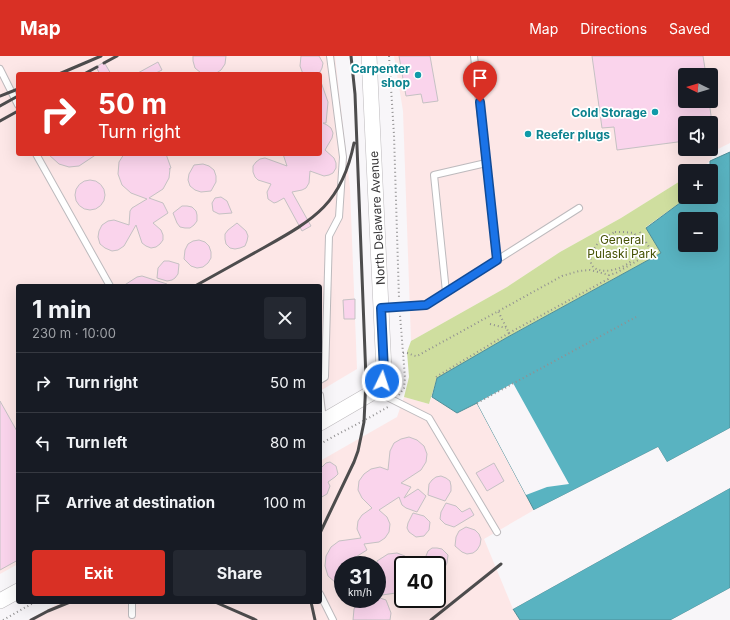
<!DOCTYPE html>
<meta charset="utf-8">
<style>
:root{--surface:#171b24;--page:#242831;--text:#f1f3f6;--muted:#9ea1a6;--line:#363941;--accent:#d93025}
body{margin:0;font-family:Inter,sans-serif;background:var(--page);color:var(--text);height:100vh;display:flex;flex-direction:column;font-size:15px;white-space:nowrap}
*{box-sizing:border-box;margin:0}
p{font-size:13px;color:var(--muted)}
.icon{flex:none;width:22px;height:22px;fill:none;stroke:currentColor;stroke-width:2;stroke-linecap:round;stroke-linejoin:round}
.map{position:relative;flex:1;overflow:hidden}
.details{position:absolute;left:16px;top:228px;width:306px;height:320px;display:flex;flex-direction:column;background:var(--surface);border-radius:4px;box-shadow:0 4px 16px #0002}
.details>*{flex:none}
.banner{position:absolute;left:16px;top:16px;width:306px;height:84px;border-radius:4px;box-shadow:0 4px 16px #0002;background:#d93025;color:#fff;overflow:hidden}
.needle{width:26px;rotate:275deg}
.fabs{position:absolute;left:678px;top:12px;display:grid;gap:8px}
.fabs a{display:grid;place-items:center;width:40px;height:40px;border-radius:4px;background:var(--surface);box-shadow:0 4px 16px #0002;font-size:20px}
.speed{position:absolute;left:334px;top:500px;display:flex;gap:8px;font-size:20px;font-weight:700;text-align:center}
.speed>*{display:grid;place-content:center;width:52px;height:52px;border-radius:50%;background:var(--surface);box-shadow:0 4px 16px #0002;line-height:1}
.speed small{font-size:10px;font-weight:400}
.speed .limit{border:2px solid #111;border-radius:6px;background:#fff;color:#111}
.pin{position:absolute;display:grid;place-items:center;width:34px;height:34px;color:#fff;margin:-41px -17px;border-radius:50% 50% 50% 0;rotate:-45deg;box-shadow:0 0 4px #0007}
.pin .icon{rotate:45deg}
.me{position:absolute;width:44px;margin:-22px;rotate:4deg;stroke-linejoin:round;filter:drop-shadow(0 0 3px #0008)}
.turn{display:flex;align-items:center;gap:14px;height:84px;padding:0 16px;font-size:18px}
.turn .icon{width:52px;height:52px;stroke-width:2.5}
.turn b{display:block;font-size:28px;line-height:34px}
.round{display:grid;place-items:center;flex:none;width:42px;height:42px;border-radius:4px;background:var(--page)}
.summary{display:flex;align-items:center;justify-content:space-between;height:68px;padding:0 16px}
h1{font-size:24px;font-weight:700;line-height:30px}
.cta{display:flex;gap:8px;margin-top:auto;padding:8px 16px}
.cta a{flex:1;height:46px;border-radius:4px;background:var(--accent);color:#fff;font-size:16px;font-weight:700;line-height:46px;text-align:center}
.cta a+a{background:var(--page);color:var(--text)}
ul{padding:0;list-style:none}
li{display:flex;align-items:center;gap:12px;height:60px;padding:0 16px;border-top:1px solid var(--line)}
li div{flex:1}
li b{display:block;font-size:15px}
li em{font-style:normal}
header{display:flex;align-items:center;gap:24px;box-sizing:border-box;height:56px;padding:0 20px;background:var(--accent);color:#fff}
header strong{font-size:19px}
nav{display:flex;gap:22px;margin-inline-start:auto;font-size:14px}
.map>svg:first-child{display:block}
.industrial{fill:#fde7e7;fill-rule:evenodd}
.green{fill:#cfde9f}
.water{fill:#59b3c1;stroke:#4f8e98;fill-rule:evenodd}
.pier{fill:#f8f6f9}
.building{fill:#fad4ec;stroke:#c5c1c3}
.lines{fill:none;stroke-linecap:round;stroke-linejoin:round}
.service-casing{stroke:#bdbabd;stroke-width:8}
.tertiary-casing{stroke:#bdbabd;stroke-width:16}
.path{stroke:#919091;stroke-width:2;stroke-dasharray:1 3;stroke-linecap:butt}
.service{stroke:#fff;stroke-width:6}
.tertiary{stroke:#fff;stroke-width:15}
.rail{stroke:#4d4c4d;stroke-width:3}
.route-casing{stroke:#114b97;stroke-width:10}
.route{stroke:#1a73e8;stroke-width:7}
.culture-dot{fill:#0f9aa8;stroke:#fff;stroke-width:1.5}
.labels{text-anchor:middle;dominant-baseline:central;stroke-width:3.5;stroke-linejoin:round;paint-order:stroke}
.culture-label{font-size:12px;font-weight:bold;fill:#0d838f;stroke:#fff;text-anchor:end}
.street-label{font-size:12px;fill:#373637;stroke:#fff}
.park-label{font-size:12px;fill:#465205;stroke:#fff}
</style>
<header>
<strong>Map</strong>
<nav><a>Map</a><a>Directions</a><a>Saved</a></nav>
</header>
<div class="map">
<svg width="730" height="564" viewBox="0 0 730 564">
<rect width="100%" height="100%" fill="#f8f6f9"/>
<path class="industrial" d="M0 0H335L350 132 357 313 320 335V230H18V508L0 518ZM18 18H320V98H18Z
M394 0H730V87L718 93 713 99 710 105 701 112 696 115H685V122L621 162 560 196 507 231 411 285 403 55ZM685 19H711V45H685ZM685 67H711V93H685Z
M404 341 429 348 432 341 457 357 477 347 534 454 484 483 513 553 520 564H28L61 546H320V405L397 361ZM343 509H377V543H343ZM403 509H437V543H403Z"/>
<path class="green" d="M685 122V141H688L646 171 661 197 506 282 437 322 429 348 404 341 409 321 407 296 411 285 507 231 560 196 621 162Z"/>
<path class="water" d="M730 96V372L667 406 658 391 534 454 477 347 457 357 432 341 437 322 506 282 661 197 646 172 688 141H711V125L713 123 710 112V105ZM685 163H711V189H685Z
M730 432V532L671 564H520L513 553Z"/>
<path class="pier" d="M513 327 569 428 547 431 526 439 477 347Z
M730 372V374L668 408 665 407 657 394 534 456 532 455 658 391 667 406Z
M730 430V432L513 553V551Z
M730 532V535L676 564H671Z"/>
<path class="building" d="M193 0H226L225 8 221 14 215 18H204L201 17 195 12 193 5Z
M301 0H319L323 7 322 12 320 16 317 18H303L300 10Z
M399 0H430L438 45 423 47 421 38 406 40Z
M592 0H703L706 19H685V45H709L712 67H685V85L617 94 614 71 602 72Z
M104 6 111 18H100L96 11Z
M158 6 162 14 154 18H136Z
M320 26H321L328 46 326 67H323L327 69 331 72 333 77 332 82 325 94 334 102 336 107V112L333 117 329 119 324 120 310 115 309 127 306 132 302 134 292 136 311 170 302 175 284 142 277 146 274 147 268 143 267 136 271 128 258 124 255 121 253 116V110L256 106 260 103 265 102 287 110 283 98H320Z
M48 98H97L79 110 69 111 59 108Z
M124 98H166L171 112 169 113H170L169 122 163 133 149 142 163 147 168 157 153 167 161 174 163 179V184L160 188 156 191 151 192 146 190 142 187 136 169 124 190 118 194 112 195 105 192 100 188 98 181 99 175 102 169 108 165 114 164 129 169 130 155 132 152 147 143 131 137 122 129 118 118 119 106Z
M203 108 209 110 214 114 216 120V126L211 135 201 136 195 134 190 130 188 124 189 118 194 109Z
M75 139a15 15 0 1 1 30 0a15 15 0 1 1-30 0Z
M221 141 227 145 232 157 219 158 213 155 212 147 215 142Z
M182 150H187L192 151 196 155 197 159V165L194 169 190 172H185L180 171 177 167 173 157Z
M237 167 246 175 248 180 247 185 245 190 240 192 235 193 230 192 226 188 225 183V178L228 174Z
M199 184 205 186 209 190 211 196V202L208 207 203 211 197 212 191 210 184 203 185 194 188 188 193 185Z
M164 205H169L179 208 178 218 175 222 172 224 167 225 157 222 158 212Z
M142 220 167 228V230H123L137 221Z
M355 243V263H344L343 244Z
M0 345 18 377V504L0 514Z
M409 381 417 384 424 390 427 398 426 406 421 414 401 427 411 431 404 442 418 433 426 440 417 456 406 452 402 449 399 441 379 454 387 461 390 468 389 476 385 482 379 486 364 488 367 494 343 509V529L336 527 328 520 325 510 326 500 331 491 339 485 361 482 357 473 358 465 362 459 372 452 362 442 358 434 359 425 364 418 371 413 380 411 388 414 390 395 394 387 401 383Z
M330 406 336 410 338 418 335 421 328 426 330 430 327 438 320 442V407L322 411 326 407Z
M494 407 504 425 487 435 476 417Z
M441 420 446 422 450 425 451 430V435L445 445 428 439 429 428 432 424 436 421Z
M446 447 456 450 462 456 470 452 474 459 454 471 445 468 440 463 441 456Z
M413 457 424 460 430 466 429 474 424 480 416 481 409 476 407 472 408 467Z
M466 471 475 474 479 478 481 483 480 489 477 494 473 497 467 498 462 496 455 490 456 481 459 475Z
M432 492H437L442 493 448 499 447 507 445 511 437 516V509H425L426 500 428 495Z
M397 497 405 500 415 509H403V536L382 539 377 524V505L388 498Z
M377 541 386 544 391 557 390 564H353L354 553 358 546 363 543H377Z"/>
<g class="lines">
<defs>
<path id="service" d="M474 0 497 204
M0 13 18 49
M36 98 110 230
M446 236 434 119 486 107
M381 252 426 249 579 152
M320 324 325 321 329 180 339 161 343 101 330 0
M375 335 429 362 497 476
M320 339 323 364
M320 538 333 564
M132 546V559"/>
<path id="tertiary" d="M320 367 375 335 382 325 384 315 369 0
M0 545 18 535"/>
</defs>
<use href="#service" class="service-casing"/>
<use href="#tertiary" class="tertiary-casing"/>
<path class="path" d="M389 0 394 79 399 243
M615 176H623L634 177C660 210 579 232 592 197 596 186 605 181 615 176Z
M490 268 506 272
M509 277 608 223 609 219
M403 297C409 296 412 300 417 300L562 220 579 215 590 214 609 219 616 217 652 196 640 176
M436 321 509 277 498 255
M399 339 404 332 405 322 400 259
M477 347 636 261
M320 388C343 375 366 364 388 351
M3 564 35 546"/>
<use href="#service" class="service"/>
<use href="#tertiary" class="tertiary"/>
<path class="rail" d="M104 7 117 0
M59 18 101 0
M84 18 97 11
M0 40 18 33
M0 50 18 40
M0 65 18 55
M195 230C218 217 242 204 265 191 315 163 342 147 354 87
M320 477 354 406 358 395 364 366 366 323 355 38 351 0
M215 546 256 564
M311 546 315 564
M31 564 48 555 70 546
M431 564 501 508"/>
</g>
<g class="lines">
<defs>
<path id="route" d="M382 325 384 315 381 252 426 249 497 204 480 46"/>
</defs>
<use href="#route" class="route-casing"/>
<use href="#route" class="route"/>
</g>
<g class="culture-dot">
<circle cx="418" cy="19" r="4"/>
<circle cx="655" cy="56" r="4"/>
<circle cx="528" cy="78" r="4"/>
</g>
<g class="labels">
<g class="culture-label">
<text x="410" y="12">Carpenter<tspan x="410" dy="14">shop</tspan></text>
<text x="647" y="56">Cold Storage</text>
<text x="536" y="78" text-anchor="start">Reefer plugs</text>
</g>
<g class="street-label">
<text transform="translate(377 162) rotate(-93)">North Delaware Avenue</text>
</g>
<g class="park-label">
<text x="622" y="183">General<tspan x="622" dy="14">Pulaski Park</tspan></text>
</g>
</g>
</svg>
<div class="fabs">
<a><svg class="needle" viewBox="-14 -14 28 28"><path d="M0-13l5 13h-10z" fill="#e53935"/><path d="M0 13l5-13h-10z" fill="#9ea1a6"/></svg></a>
<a><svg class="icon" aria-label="sound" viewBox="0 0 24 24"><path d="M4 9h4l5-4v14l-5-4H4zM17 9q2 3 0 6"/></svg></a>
<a>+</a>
<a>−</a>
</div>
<div class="speed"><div>31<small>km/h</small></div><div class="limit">40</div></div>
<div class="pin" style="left:480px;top:46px;background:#d93025"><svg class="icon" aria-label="arrive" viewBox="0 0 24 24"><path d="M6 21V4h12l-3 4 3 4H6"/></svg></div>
<svg class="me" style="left:382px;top:325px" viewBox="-20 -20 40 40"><circle r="17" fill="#1a73e8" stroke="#fff" stroke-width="3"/><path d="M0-11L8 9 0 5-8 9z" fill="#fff"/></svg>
<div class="banner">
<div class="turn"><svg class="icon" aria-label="right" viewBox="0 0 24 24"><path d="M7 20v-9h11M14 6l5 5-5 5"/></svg><div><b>50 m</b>Turn right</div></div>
</div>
<section class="details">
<div class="summary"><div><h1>1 min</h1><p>230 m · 10:00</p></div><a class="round"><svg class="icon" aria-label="close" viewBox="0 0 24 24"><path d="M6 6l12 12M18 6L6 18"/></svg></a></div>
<ul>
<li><svg class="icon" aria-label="right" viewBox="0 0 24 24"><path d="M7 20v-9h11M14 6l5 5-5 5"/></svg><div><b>Turn right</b></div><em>50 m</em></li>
<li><svg class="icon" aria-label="left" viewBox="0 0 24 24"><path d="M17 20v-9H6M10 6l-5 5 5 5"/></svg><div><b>Turn left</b></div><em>80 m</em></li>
<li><svg class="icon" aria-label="arrive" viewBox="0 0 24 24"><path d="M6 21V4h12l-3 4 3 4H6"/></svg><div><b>Arrive at destination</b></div><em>100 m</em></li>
</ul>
<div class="cta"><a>Exit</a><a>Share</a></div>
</section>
</div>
